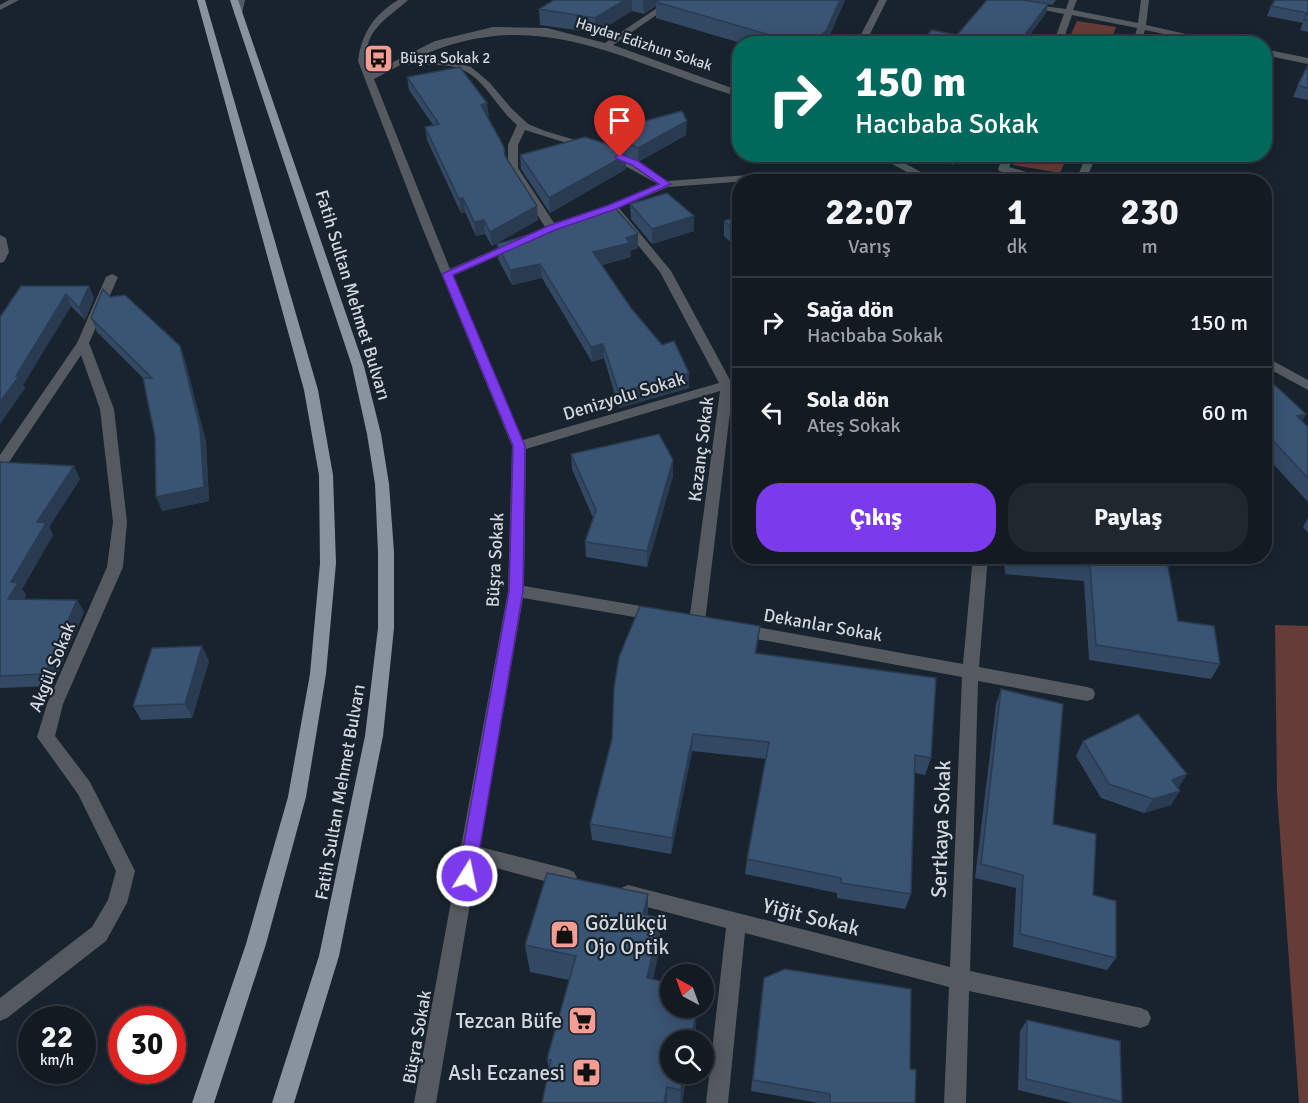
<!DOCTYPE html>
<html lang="tr">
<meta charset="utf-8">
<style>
:root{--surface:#131a22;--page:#20272f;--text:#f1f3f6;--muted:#9da1a5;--line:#323840;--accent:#7c3aed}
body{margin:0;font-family:Signika,sans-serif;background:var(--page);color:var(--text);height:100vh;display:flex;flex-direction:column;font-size:22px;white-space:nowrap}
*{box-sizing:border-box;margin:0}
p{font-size:20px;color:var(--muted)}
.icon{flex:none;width:33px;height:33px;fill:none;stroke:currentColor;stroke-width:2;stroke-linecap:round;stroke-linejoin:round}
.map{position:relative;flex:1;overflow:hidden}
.drawer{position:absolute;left:732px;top:174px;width:540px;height:390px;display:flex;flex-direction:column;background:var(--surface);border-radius:24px;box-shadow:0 3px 15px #0003,0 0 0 2px var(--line)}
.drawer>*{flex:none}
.hud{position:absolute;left:732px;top:36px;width:540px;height:126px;border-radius:24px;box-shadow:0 3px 15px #0003,0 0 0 2px var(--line);background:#00695c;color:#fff;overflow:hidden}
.needle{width:39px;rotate:319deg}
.controls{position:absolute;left:660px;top:964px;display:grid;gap:12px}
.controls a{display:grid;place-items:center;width:54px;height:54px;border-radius:50%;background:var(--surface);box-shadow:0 3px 15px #0003,0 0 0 2px var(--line);font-size:30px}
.speed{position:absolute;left:18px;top:1006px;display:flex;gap:12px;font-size:30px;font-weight:700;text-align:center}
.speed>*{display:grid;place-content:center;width:78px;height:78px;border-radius:50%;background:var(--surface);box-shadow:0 3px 15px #0003,0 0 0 2px var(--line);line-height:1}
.speed small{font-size:15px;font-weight:400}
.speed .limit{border:9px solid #d22;background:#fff;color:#111}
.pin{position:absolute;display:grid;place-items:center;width:51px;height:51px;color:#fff;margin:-62px -26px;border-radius:50% 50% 50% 0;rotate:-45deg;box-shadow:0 0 6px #0007}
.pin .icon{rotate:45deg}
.me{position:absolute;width:66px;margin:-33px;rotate:10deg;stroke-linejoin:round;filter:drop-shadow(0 0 4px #0008)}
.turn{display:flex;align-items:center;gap:21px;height:126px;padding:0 24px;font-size:27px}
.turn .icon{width:78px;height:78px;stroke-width:2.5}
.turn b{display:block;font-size:42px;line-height:51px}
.eta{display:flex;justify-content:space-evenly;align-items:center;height:102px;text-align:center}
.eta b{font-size:36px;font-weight:700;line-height:42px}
.button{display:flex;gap:12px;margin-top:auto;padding:12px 24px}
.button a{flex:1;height:69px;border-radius:24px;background:var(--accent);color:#fff;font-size:24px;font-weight:700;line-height:69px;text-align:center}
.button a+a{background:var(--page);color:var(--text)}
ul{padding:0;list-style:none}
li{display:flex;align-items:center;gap:18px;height:90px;padding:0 24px;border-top:2px solid var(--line)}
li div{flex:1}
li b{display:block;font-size:22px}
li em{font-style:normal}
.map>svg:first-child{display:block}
.green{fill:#653c38}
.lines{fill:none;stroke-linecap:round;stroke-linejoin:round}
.minor{fill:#555a60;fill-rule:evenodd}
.primary{fill:#88939f;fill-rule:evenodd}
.wall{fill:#324863}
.shaded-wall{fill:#293b50}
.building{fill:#3a5473;stroke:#293b50;stroke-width:1.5}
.route{fill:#7c3aed;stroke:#51269a;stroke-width:1.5}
.labels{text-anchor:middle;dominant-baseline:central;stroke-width:4.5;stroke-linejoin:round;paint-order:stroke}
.far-street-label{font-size:15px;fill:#d1d7df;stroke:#19232e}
.far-poi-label{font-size:15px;fill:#d1d7df;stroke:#19232e;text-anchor:start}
.street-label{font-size:18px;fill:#d1d7df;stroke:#19232e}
.near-street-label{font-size:21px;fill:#d1d7df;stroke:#19232e}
.near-poi-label{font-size:21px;fill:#d1d7df;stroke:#19232e;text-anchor:end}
</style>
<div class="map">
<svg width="1308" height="1103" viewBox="0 0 1308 1103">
<rect width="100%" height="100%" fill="#19232e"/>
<path class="green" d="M1077 21 1116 27 1110 43H1067Z
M1018 155V154L1068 155 1060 173 1013 165Z
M1275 625 1308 626V1103H1299L1277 792Z"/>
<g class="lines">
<path class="minor" d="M9 0H19L0 10V5Z
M237 0H245L242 14 238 17 234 14Z
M398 0H408C385 21 356 34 371 73L435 41 493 27 547 28 605 43 669 0H678L613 45 740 91V97C620 62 538 0 412 60H445L471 67 489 82 511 108 528 124 545 131 612 151 668 181 748 175 789 179 794 182 748 181 668 187 619 208 671 271 730 380 740 377V385L733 387 705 622 703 626H691L689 622 720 391 526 449 524 586 658 609 664 611 666 615 664 619 658 621 523 598 480 847 567 869 574 872 577 878 574 884 567 887 477 863 436 1103H414L508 591 512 446 422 227 358 61C362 32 374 15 398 0ZM402 64C420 66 438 63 455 67 483 74 496 108 517 125L508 145V168L545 227 450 269 374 79ZM525 130 605 155 658 184 608 205 554 223 518 168V145ZM610 211 660 272 719 383 523 440 453 276 555 230Z
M879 0H887L865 44H856Z
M1069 0H1077L1073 10 1138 23 1141 0H1149L1146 25 1230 44H1211L1145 30 1141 44H1133L1137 28 1072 15 1062 44H1053L1064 14 1025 6 1029 4 1066 9Z
M1264 49 1308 58V64L1264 55Z
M874 154H888L939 182H925Z
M1004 154H1014L1009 167 1062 182H1042L999 171 998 169Z
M1087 154H1097L1085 182H1075Z
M0 235 6 238 9 252 4 262 0 263Z
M112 274 118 277 89 343 114 409 127 522 123 567 63 704 55 736 90 782 135 871 127 903 106 941 7 1018 0 1021V998L92 927 108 900 116 871 78 794 37 737 47 704 107 567 113 522 100 409 81 355 5 468 0 470V455L77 343 106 277Z
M1264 356 1308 380V390L1264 366Z
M973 556H988L979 667 1087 687 1093 689 1095 694 1093 699 1087 701 978 681 970 971 1141 1008 1148 1011 1151 1018 1148 1025 1141 1028 969 991 966 1103H944L949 987 745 933 728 1103H706L726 928 621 900 618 894 621 888 628 885 950 967 962 677 740 636 734 634 732 630 734 626 740 624 963 664Z"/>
<path class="primary" d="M197 0H205L318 390 333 475 336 563 326 674 306 797 266 944 214 1103H192L246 944 288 797 310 674 320 563 319 475 304 390Z
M230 0H238L364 366 381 434 389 484 394 552V628L383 736 339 956 294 1103H272L319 956 365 736 378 628V552L375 484 367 434 352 366Z"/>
</g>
<path class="wall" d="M554 0H845L826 44H744L656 18V6L644 14 632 11 596 33 540 25 539 9Z
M987 0H1056L1052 5 1048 4 1046 13 1023 44H918L957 35Z
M1308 0V32L1300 30 1303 23 1267 16 1271 6Z
M1308 65V100L1293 97 1298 85Z
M407 77 489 116 487 117 504 147 505 157 538 220 492 246 485 234 476 236 465 212 461 213 427 140 425 127 433 125 409 90Z
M604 132 686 135 638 162 626 157V169L550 213 521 169 520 155 604 143Z
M926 154H967L953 165Z
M630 204 694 231 652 244 631 219Z
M740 216V251L724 236V221Z
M638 234V248L630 251 631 257 602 265 631 308 662 345 689 373V388L619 408 604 358 592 362 542 278 512 285 498 259 497 244Z
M21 286 94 298 85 320 71 306 23 385 25 388 0 424V317Z
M110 297 185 360 206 442 209 501 162 511 155 437 143 378 97 332 91 318Z
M1264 375 1306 414 1302 421 1308 427V502L1264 454Z
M571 454 673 476 647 567 586 557 585 542 593 518 572 469Z
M0 462 80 479 49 527 53 535 22 589 26 595 24 599 77 600 84 612 52 686 0 688Z
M1308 518V533L1303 527Z
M1004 556H1166L1178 621 1220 664 1211 679 1089 660 1084 581 1005 574Z
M760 626 756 653 931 758 925 775 915 773 911 894 905 909 837 898V893L745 874 747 859 766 759 692 751 671 854 592 840 590 824Z
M209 661 192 718 141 720 133 706Z
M1001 689 1053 824 1093 895 1116 958 1107 970 1013 947 1016 888 975 878 996 704Z
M1083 741 1187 774 1178 788 1171 805 1144 813 1101 798 1076 756Z
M648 915 660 945 653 979 696 1029 694 1041H670V1074H687L682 1103H542L549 1070 547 1059 569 980 530 972 525 945Z
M764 978 910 1069 915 1103H819L751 1091 762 990Z
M1027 1020 1122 1102 1121 1103H1072L1018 1090 1020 1031Z"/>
<path class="shaded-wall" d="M625 0H632V11L596 33 595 18Z
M643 0H665L656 2V6L644 14Z
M840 0H845L826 44H807Z
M1048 4 1046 13 1023 44H1018Z
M487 103 489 116 482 118 481 105Z
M687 121 686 135 638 162V148Z
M955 154H967L953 165Z
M626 155V169L550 213 549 198Z
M463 198 465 212 461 213 459 199Z
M537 206 538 220 492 246 490 232Z
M694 216V231L652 244V229Z
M484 220 485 234 476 236 474 222Z
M638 234V248L630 251 631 257 594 267 593 252 626 238Z
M540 264 542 278 512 285 510 270Z
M89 286 94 298 85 320 79 308Z
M66 294 71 306 23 385 25 388 0 424V402Z
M603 344 604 358 592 362 591 347Z
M180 346 185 360 206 442 209 501 162 511 156 497Z
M689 373V388L619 408V393Z
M1306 414 1298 429 1297 416Z
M673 460V476L647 567V551Z
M74 466 80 479 49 527 53 535 22 589 26 595 16 611 8 599 11 582 37 522Z
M77 600 84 612 52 686 45 674Z
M760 626 758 644 753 670 755 653Z
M202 646 209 661 192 718 185 704Z
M693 734 692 751 671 854 672 838Z
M1187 774 1178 788 1172 780Z
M1180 791 1171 805 1144 813 1153 799Z
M648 894V922L643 914Z
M660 918V945L647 1004V978Z
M697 1008 696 1029 694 1041H691Z
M684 1074H687L682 1103H680L681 1090Z
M667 1087V1103H664Z"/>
<path class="building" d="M554 0H625L595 18 539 9Z
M659 0H840L826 31 807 44H801L656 2Z
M987 0H1024L1048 4 1018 44H918L932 30 957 35Z
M1275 0H1308V20H1304L1307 13 1271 6Z
M1308 65V88L1298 85Z
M460 67 487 103 481 105 504 147 505 156 537 206 490 232 484 220 474 222 463 198 459 199 425 127 439 124 407 77Z
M682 111 687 121 638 148 604 132Z
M585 137 604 143 626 155 549 198 520 155Z
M667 193 694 216 652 229 630 204Z
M616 209 638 234 626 238 630 243 593 252 631 308 662 345 674 341 689 373 619 393 603 344 591 347 540 264 510 270 497 244Z
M740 216V235L724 221Z
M21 286H89L79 308 66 294 16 376H19L0 402V317Z
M103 289 110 297 125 295 180 346 200 428 204 487 156 497 155 437 143 378H152L91 318Z
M1264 375 1306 414 1297 416 1308 427V478L1264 431Z
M659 434 673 460 647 551 585 542 596 510 571 454Z
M0 462 74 466 37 522 46 523 11 582 18 583 8 599 77 600 45 674 0 676Z
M1010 556H1166L1178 621 1214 626 1220 664 1096 645 1090 566 1011 559Z
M640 606 760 626 755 653 936 678 931 758 915 755 911 894 841 883V878L747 859 769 742 693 734 672 838 590 824 612 739 614 688 619 657Z
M202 646 185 704 133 706 152 648Z
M1001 689 1063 704 1053 824 1096 834 1093 895 1116 901V958L1020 934 1023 875 981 864Z
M1138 714 1187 774 1172 780 1180 791 1153 799 1109 784 1083 741Z
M547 873 648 894 643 914 660 918 647 978 670 983V1008H697L691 1041H670V1074H684L681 1090 667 1087 664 1103H542L551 1060 547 1059 576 956 525 945Z
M785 969 911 989 910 1069 916 1070 915 1103H830V1094L753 1080 764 978Z
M1027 1020 1120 1041 1122 1102 1026 1079Z"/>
<path class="route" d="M620 154 638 161 671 184 616 209 555 230 453 275 525 446 523 591 475 876 473 882 467 884 461 882 458 876 509 591 513 446 442 274 548 226 609 205 659 184 632 165 617 159 615 157Z"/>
<defs>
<symbol id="bus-square" viewBox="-11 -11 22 22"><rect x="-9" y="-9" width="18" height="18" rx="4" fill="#f59c93" stroke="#19232e"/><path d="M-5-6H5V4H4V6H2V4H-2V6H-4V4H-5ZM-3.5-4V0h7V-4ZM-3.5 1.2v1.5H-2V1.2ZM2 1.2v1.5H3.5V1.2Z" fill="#111"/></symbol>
<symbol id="shop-square" viewBox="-11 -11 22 22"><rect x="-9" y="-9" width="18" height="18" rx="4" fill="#f59c93" stroke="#19232e"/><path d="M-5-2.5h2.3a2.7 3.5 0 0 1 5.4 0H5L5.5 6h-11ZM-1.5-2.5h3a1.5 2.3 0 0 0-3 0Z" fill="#111"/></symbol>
<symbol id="supermarket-square" viewBox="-11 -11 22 22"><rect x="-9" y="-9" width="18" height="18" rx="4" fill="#f59c93" stroke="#19232e"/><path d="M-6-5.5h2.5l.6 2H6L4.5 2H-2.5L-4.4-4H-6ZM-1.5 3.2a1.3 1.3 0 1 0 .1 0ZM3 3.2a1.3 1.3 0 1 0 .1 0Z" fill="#111"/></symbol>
<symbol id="pharmacy-square" viewBox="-11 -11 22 22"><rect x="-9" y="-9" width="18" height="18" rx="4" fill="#f59c93" stroke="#19232e"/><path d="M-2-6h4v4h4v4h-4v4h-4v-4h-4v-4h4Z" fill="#111"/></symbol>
</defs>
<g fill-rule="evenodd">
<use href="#bus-square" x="362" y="42" width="33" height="33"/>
<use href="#shop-square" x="548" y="918" width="33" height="33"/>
<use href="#supermarket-square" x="566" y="1004" width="33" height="33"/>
<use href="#pharmacy-square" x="570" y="1056" width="33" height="33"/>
</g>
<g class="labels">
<g class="far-street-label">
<text transform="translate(644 44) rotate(18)">Haydar Edizhun Sokak</text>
</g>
<g class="far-poi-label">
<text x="400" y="58">Büşra Sokak 2</text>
</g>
<g class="street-label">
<text transform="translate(353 295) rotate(73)">Fatih Sultan Mehmet Bulvarı</text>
<text transform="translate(624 396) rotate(-17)">Denizyolu Sokak</text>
<text transform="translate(701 449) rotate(-83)">Kazanç Sokak</text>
<text transform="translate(495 560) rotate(-87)">Büşra Sokak</text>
<text transform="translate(823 625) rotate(10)">Dekanlar Sokak</text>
<text transform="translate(52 667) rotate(-68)">Akgül Sokak</text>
<text transform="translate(340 792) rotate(-80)">Fatih Sultan Mehmet Bulvarı</text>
<text transform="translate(417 1037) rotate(-80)">Büşra Sokak</text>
</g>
<g class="near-street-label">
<text transform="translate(941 829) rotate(-88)">Sertkaya Sokak</text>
<text transform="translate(811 917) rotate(14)">Yiğit Sokak</text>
</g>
<g class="near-poi-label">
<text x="585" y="923" text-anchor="start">Gözlükçü<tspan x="585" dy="24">Ojo Optik</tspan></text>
<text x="562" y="1021">Tezcan Büfe</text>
<text x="565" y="1073">Aslı Eczanesi</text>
</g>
</g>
</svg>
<div class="controls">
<a><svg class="needle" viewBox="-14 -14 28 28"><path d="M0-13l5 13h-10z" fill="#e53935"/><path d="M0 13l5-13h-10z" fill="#9da1a5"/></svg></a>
<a><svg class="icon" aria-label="search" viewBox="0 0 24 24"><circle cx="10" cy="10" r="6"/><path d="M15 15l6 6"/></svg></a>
</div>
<div class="speed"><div>22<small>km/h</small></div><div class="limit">30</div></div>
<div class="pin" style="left:620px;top:157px;background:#d93025"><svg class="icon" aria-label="arrive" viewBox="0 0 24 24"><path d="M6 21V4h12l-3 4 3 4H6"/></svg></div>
<svg class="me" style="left:467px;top:876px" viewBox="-20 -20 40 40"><circle r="17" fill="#7c3aed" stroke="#fff" stroke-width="3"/><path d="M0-11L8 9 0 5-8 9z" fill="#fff"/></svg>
<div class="hud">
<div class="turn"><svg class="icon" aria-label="right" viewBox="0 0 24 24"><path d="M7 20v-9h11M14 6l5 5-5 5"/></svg><div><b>150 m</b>Hacıbaba Sokak</div></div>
</div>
<section class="drawer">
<div class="eta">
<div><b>22:07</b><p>Varış</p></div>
<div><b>1</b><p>dk</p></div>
<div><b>230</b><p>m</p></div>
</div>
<ul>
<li><svg class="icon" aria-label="right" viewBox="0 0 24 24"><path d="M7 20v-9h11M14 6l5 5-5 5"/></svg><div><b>Sağa dön</b><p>Hacıbaba Sokak</p></div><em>150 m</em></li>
<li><svg class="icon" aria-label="left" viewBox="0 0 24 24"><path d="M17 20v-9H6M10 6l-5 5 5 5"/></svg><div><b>Sola dön</b><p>Ateş Sokak</p></div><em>60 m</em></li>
</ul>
<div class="button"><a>Çıkış</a><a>Paylaş</a></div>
</section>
</div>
